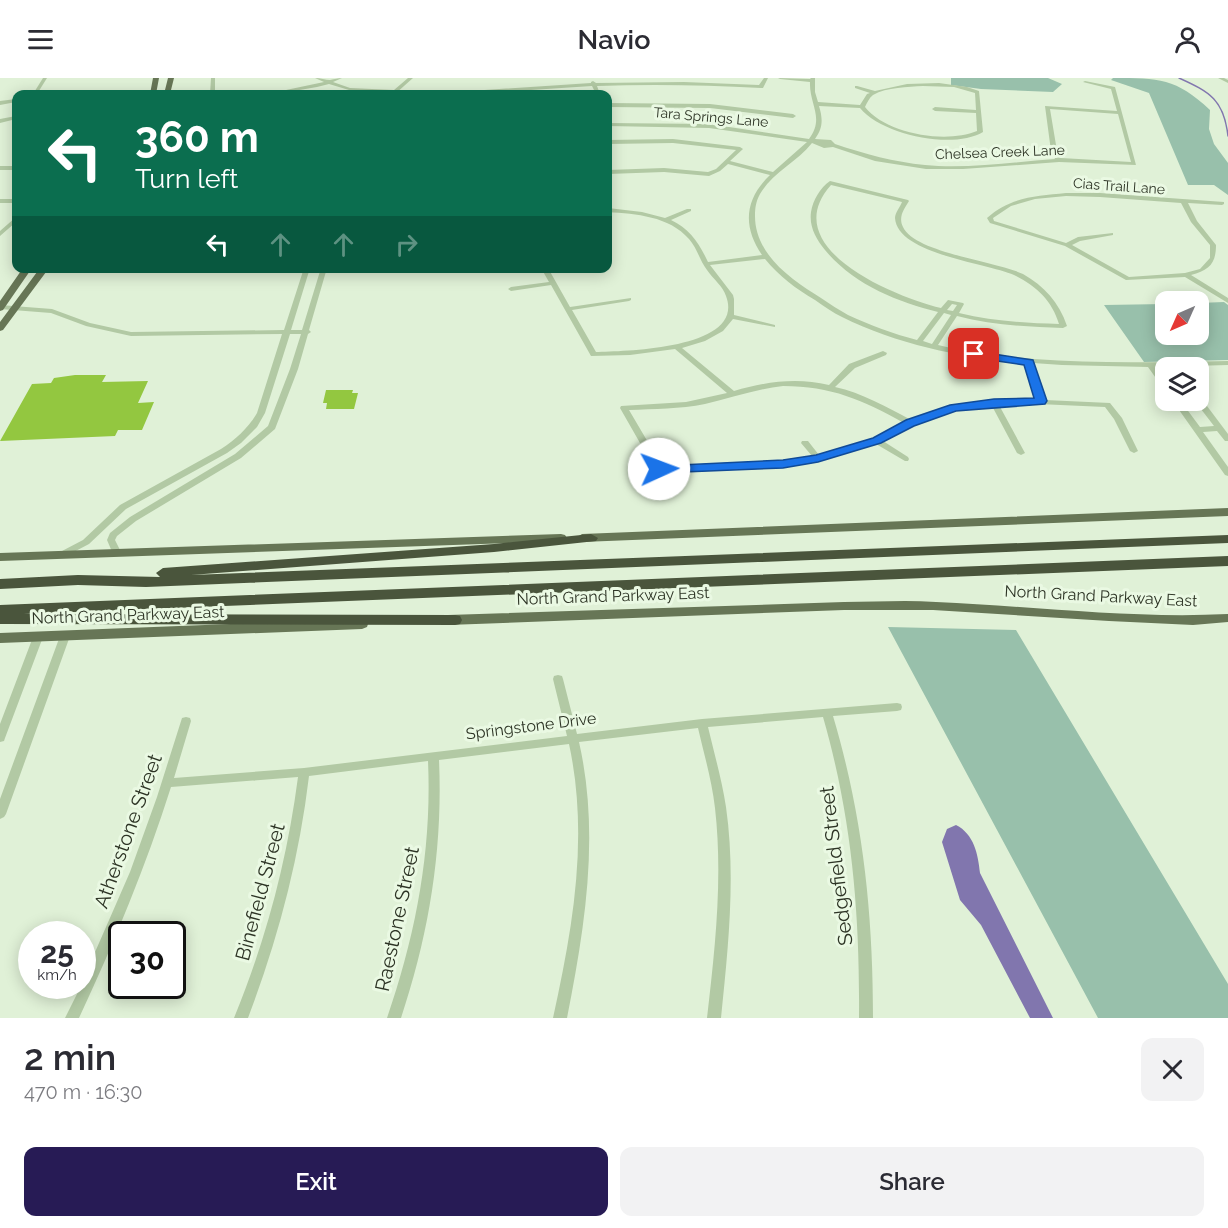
<!DOCTYPE html>
<meta charset="utf-8">
<style>
:root{--surface:#fff;--page:#f2f2f3;--text:#2b2b33;--muted:#7c7c81;--accent:#271b55}
body{margin:0;font-family:Raleway,sans-serif;background:var(--page);color:var(--text);height:100vh;display:flex;flex-direction:column;font-size:22px;white-space:nowrap}
*{box-sizing:border-box;margin:0}
p{font-size:20px;color:var(--muted)}
.icon{flex:none;width:33px;height:33px;fill:none;stroke:currentColor;stroke-width:2;stroke-linecap:round;stroke-linejoin:round}
.map{position:relative;height:940px;overflow:hidden}
.drawer{display:flex;flex-direction:column;background:var(--surface);flex:1}
.drawer>*{flex:none}
.hud{position:absolute;left:12px;top:12px;width:600px;height:183px;border-radius:12px;box-shadow:0 3px 15px #0003;background:#0b6e4f;color:#fff;overflow:hidden}
.needle{width:39px;rotate:225deg}
.tools{position:absolute;left:1155px;top:213px;display:grid;gap:12px}
.tools a{display:grid;place-items:center;width:54px;height:54px;border-radius:12px;background:var(--surface);box-shadow:0 3px 15px #0003;font-size:30px}
.speed{position:absolute;left:18px;top:843px;display:flex;gap:12px;font-size:30px;font-weight:700;text-align:center}
.speed>*{display:grid;place-content:center;width:78px;height:78px;border-radius:50%;background:var(--surface);box-shadow:0 3px 15px #0003;line-height:1}
.speed small{font-size:15px;font-weight:400}
.speed .limit{border:3px solid #111;border-radius:9px;background:#fff;color:#111}
.pin{position:absolute;display:grid;place-items:center;width:51px;height:51px;color:#fff;margin:-26px;border-radius:12px;box-shadow:0 3px 9px #0006}
.me{position:absolute;width:66px;margin:-33px;rotate:88deg;stroke-linejoin:round;filter:drop-shadow(0 0 4px #0008)}
.turn{display:flex;align-items:center;gap:21px;height:126px;padding:0 24px;font-size:27px}
.turn .icon{width:78px;height:78px;stroke-width:2.5}
.turn b{display:block;font-size:42px;line-height:51px}
.lanes{display:flex;align-items:center;height:57px;padding:0 24px;background:#0003;justify-content:center;gap:30px;direction:ltr}
.lanes .off{opacity:.35}
.round{display:grid;place-items:center;flex:none;width:63px;height:63px;border-radius:12px;background:var(--page)}
.head{display:flex;align-items:center;justify-content:space-between;height:102px;padding:0 24px}
h1{font-size:36px;font-weight:600;line-height:45px}
.action{display:flex;gap:12px;margin-top:auto;padding:12px 24px}
.action a{flex:1;height:69px;border-radius:12px;background:var(--accent);color:#fff;font-size:24px;font-weight:600;line-height:69px;text-align:center}
.action a+a{background:var(--page);color:var(--text)}
header{display:flex;justify-content:space-between;align-items:center;height:78px;padding:0 24px;background:var(--surface);font-size:27px;font-weight:600}
.map>svg:first-child{display:block}
.green{fill:#98c0ab}
.water{fill:#8176ae}
.lines{fill:none;stroke-linecap:round;stroke-linejoin:round}
.stream{stroke:#8176ae;stroke-width:1.5}
.building{fill:#93c740}
.minor{fill:#b2c9a4;fill-rule:evenodd}
.major{fill:#677656;fill-rule:evenodd}
.highway{fill:#4a553c;fill-rule:evenodd}
.route{fill:#1a73e8;stroke:#114b97;stroke-width:1.5}
.labels{text-anchor:middle;dominant-baseline:central;stroke-width:6;stroke-linejoin:round;paint-order:stroke}
.far-street-label{font-size:14px;fill:#2d3425;stroke:#eaf9e3}
.street-label{font-size:16px;fill:#2d3425;stroke:#eaf9e3}
.near-street-label{font-size:20px;fill:#2d3425;stroke:#eaf9e3}
</style>
<header><svg class="icon" aria-label="menu" viewBox="0 0 24 24"><path d="M4 6h16M4 12h16M4 18h16"/></svg>Navio<svg class="icon" aria-label="person" viewBox="0 0 24 24"><circle cx="12" cy="8" r="4"/><path d="M4 21q1-7 8-7t8 7"/></svg></header>
<div class="map">
<svg width="1228" height="940" viewBox="0 0 1228 940">
<rect width="100%" height="100%" fill="#e0f1d7"/>
<path class="green" d="M951 0H1048L1062 6 1053 14 981 11 951 7Z
M1113 0C1159 0 1176 0 1210 32L1209 51 1214 66 1228 85V117L1214 107H1188L1149 15 1111 2Z
M1224 224 1228 227V282L1144 284 1104 227 1165 226 1166 256H1198L1199 225Z
M888 549 1016 552 1228 906V940H1098Z"/>
<path class="water" d="M956 747C974 756 978 776 980 795L1053 940H1030L981 847 960 822 942 764 947 751Z"/>
<g class="lines">
<path class="stream" d="M1179 0C1210 14 1224 22 1228 58"/>
</g>
<path class="building" d="M75 297H106L102 304 148 303 138 325 154 324 142 352H118L115 358 0 363 32 306 51 305 54 300Z
M326 312H353L352 315H358L354 331H326L327 325H323Z"/>
<g class="lines">
<path class="minor" d="M43 0H47L37 16H33Z
M211 0H215V16H210Z
M315 0C320 0 326 2 330 2 335 1 338 0 342 0L333 4 350 10 394 12 408 0H413L395 16 349 12 329 6 317 9 276 16H267L324 4Z
M764 0H768L763 10H761C706 7 652 6 597 8L600 16H596L592 8 468 16H452L455 14 591 5V4L593 3 596 5 684 4 759 7Z
M778 0 810 1 811 0H815V14L818 24 860 27 867 16 870 15 855 10V8H857L875 13 907 6 939 5 967 9 979 13 983 54C953 72 882 57 860 30L819 28C823 41 823 50 815 61L831 62 835 66C865 76 894 84 925 87 966 91 1014 84 1055 81L1051 73 1045 28 1117 33 1111 11 1083 4 1085 3 1115 9 1136 87 1059 84 963 91H926L875 83 833 69 824 70 812 65C797 84 772 95 760 116 756 123 755 130 755 138 755 177 792 202 821 220 830 226 839 232 848 237 870 247 893 256 917 262L938 234C897 224 853 206 825 172 816 161 809 149 811 134 813 122 820 110 830 103L908 122 909 123C904 131 898 139 903 149 915 175 996 183 1023 196 1044 208 1059 224 1067 248L1063 250C1027 249 991 247 957 238L938 267C969 275 1002 278 1034 281 1099 286 1163 284 1228 283V287L1156 289 1166 302V310H1163L1148 289 1062 287 1033 285 1045 322 1110 325 1122 340 1138 373 1134 375 1130 373 1114 341 1105 329 1015 325 999 327 1025 375 1021 377 1017 375 992 328 955 331 913 347 883 363 908 379 909 381 908 383H905L876 366 817 382 783 388 656 393 620 330 621 328 686 324 727 315 675 271 630 277 591 278 551 207 511 213 508 211 511 209 549 204 541 190H548L570 229 631 220V222L629 223 572 232 596 274C626 273 746 271 726 218 723 208 713 201 707 192 700 183 697 170 689 161 669 138 636 136 608 134V130L642 134 665 140 687 131H691V133L671 142C690 151 699 165 708 184L762 177C742 148 745 121 770 97L728 86 720 93 709 98 664 94 608 96V92L664 90 708 94 716 91 736 72 673 65 608 66V62L673 61 740 69 743 71 730 83 773 94 807 64 709 50 608 48V45L709 46 809 61C825 40 809 26 810 4L780 1ZM923 8 954 9 975 15 976 32 935 29 932 31 935 33 976 35 977 53C946 66 886 56 865 29 867 25 869 20 873 17 887 9 908 9 923 8ZM1050 31 1118 36 1131 84 1061 80 1057 73ZM831 107 902 124C900 129 895 135 895 140 897 176 987 185 1014 197 1035 207 1052 222 1059 246 1025 245 992 243 959 235L964 226 963 225 948 222 941 230C895 219 775 170 831 107ZM765 181C779 198 796 211 815 222 824 228 833 235 842 239 899 267 963 280 1025 285L1037 322H994L954 327 911 342C887 329 862 315 835 309L855 290 886 277 887 275 883 273 849 286 829 307C796 299 765 304 734 313L682 270 705 263 723 253 733 241 775 249V247L734 237V221L733 217 710 187ZM952 226 957 227 953 233 947 232ZM944 235 951 237 932 266 923 263ZM783 308C831 308 863 322 904 345L874 361 819 377 808 363H802L801 365 812 378 783 384 662 388 629 332C654 331 680 331 705 326 731 320 756 311 783 308Z
M1218 0H1224L1228 2V5Z
M16 21V24L0 27V23Z
M608 25 710 26 793 36 796 38 793 40 710 30 608 29Z
M16 38V41L0 45V41Z
M0 88H16V92H0Z
M1066 115H1100L1224 124V126L1222 127 1188 125 1197 143 1216 167C1216 186 1209 192 1191 197L1228 220V225L1185 199 1126 202 1065 168 990 145 987 140C1010 119 1036 118 1066 115ZM1066 118 1100 119 1181 125 1191 144 1210 167V180L1200 191 1185 195 1129 199 1072 167 1080 163 1113 157V155L1078 159 1066 165 994 143 993 140 1011 128 1035 121Z
M0 121H12L15 123 12 125H0Z
M16 139V144L0 158V153Z
M304 190H310L291 252H302L321 190H327L309 252 311 254 308 256 298 291 275 351 241 380 136 443 117 458 115 462 121 474 116 477 113 476 107 462 110 455 130 439 235 376 268 348 290 291 301 256H290L265 335 257 349 241 365 227 375 126 431 89 466 68 477H62L60 475 62 473 83 462 120 427 221 371C236 361 248 350 257 335L282 256 131 258 86 248 51 235 0 231V227L52 231 90 245 131 254 284 252Z
M1198 320H1201L1228 356V363H1225L1217 353 1203 354 1228 389V398L1225 397 1172 322H1180L1200 349 1214 348 1194 322H1198Z
M65 555 68 556 70 558 6 736 4 739 0 741V721L60 558 62 556Z
M38 556 41 557 43 559 5 660 4 663 0 664V646L33 559 35 557Z
M558 597 562 598 563 601 577 656 702 641 897 625 901 626 902 629 901 632 897 633 833 638C863 739 873 835 873 940H859C860 835 852 740 823 639L708 649C714 675 722 702 726 729 736 799 728 871 721 940H707C715 871 723 800 715 730 712 703 704 676 698 650L579 664C600 756 585 849 567 940H553C573 849 589 758 569 666L439 682C443 771 429 856 401 940H387C416 856 432 772 428 683L309 698C299 782 278 861 248 940H234C266 862 287 783 298 699L171 709C146 788 114 865 79 940H65L81 908H82V904L130 794 157 719 182 640 186 639 190 640 191 643 174 700 304 690 567 658 553 601 554 598Z"/>
<path class="major" d="M153 0H159L156 16H150Z
M168 0H174L170 16H164Z
M23 190H32L3 232 0 233V223Z
M40 190H49L3 252 0 253V244Z
M1228 430V438L582 464 576 460 582 456Z
M561 456 565 457 567 460 565 463 0 483V475Z
M844 524C874 524 905 522 936 524 1033 528 1131 541 1228 536V544L1193 547 1109 543 933 532H844L448 547 443 545 442 542 443 539 448 537Z
M362 541 367 543 368 546 367 549 362 551 0 565V555Z"/>
<path class="highway" d="M591 456 598 460 596 463 494 474 191 497 1228 457V465L146 509 78 507 0 511V501L78 497 160 499 156 495 163 490 494 466Z
M1228 478V488L24 536 455 537 460 538 462 542 460 546 455 547 0 546V527Z"/>
</g>
<path class="route" d="M974 273 1033 282 1047 323 1045 326 956 333 914 348 881 365 818 384 783 390 659 395 652 391 659 388 783 382 816 377 873 360 906 342 950 327 994 321 1034 320 1024 287 970 279V274Z"/>
<g class="labels">
<g class="far-street-label">
<text transform="translate(711 39) rotate(5)">Tara Springs Lane</text>
<text transform="translate(1000 74) rotate(-2)">Chelsea Creek Lane</text>
<text transform="translate(1119 108) rotate(4)">Cias Trail Lane</text>
</g>
<g class="street-label">
<text transform="translate(613 518) rotate(-2)">North Grand Parkway East</text>
<text transform="translate(1101 518) rotate(3)">North Grand Parkway East</text>
<text transform="translate(128 537) rotate(-2)">North Grand Parkway East</text>
<text transform="translate(531 648) rotate(-7)">Springstone Drive</text>
</g>
<g class="near-street-label">
<text transform="translate(128 753) rotate(-70)">Atherstone Street</text>
<text transform="translate(836 788) rotate(-97)">Sedgefield Street</text>
<text transform="translate(260 814) rotate(-75)">Binefield Street</text>
<text transform="translate(397 841) rotate(-78)">Raestone Street</text>
</g>
</g>
</svg>
<div class="tools">
<a><svg class="needle" viewBox="-14 -14 28 28"><path d="M0-13l5 13h-10z" fill="#e53935"/><path d="M0 13l5-13h-10z" fill="#7c7c81"/></svg></a>
<a><svg class="icon" aria-label="layers" viewBox="0 0 24 24"><path d="M12 4l9 5-9 5-9-5zM3 14l9 5 9-5"/></svg></a>
</div>
<div class="speed"><div>25<small>km/h</small></div><div class="limit">30</div></div>
<div class="pin" style="left:974px;top:276px;background:#d93025"><svg class="icon" aria-label="arrive" viewBox="0 0 24 24"><path d="M6 21V4h12l-3 4 3 4H6"/></svg></div>
<svg class="me" style="left:659px;top:391px" viewBox="-20 -20 40 40"><circle r="19" fill="#fff"/><path d="M0-13L10 11 0 6-10 11z" fill="#1a73e8"/></svg>
<div class="hud">
<div class="turn"><svg class="icon" aria-label="left" viewBox="0 0 24 24"><path d="M17 20v-9H6M10 6l-5 5 5 5"/></svg><div><b>360 m</b>Turn left</div></div>
<div class="lanes"><svg class="icon" aria-label="left" viewBox="0 0 24 24"><path d="M17 20v-9H6M10 6l-5 5 5 5"/></svg><svg class="icon off" aria-label="ahead" viewBox="0 0 24 24"><path d="M12 20V5M6 11l6-6 6 6"/></svg><svg class="icon off" aria-label="ahead" viewBox="0 0 24 24"><path d="M12 20V5M6 11l6-6 6 6"/></svg><svg class="icon off" aria-label="right" viewBox="0 0 24 24"><path d="M7 20v-9h11M14 6l5 5-5 5"/></svg></div>
</div>
</div>
<section class="drawer">
<div class="head"><div><h1>2 min</h1><p>470 m · 16:30</p></div><a class="round"><svg class="icon" aria-label="close" viewBox="0 0 24 24"><path d="M6 6l12 12M18 6L6 18"/></svg></a></div>
<div class="action"><a>Exit</a><a>Share</a></div>
</section>
